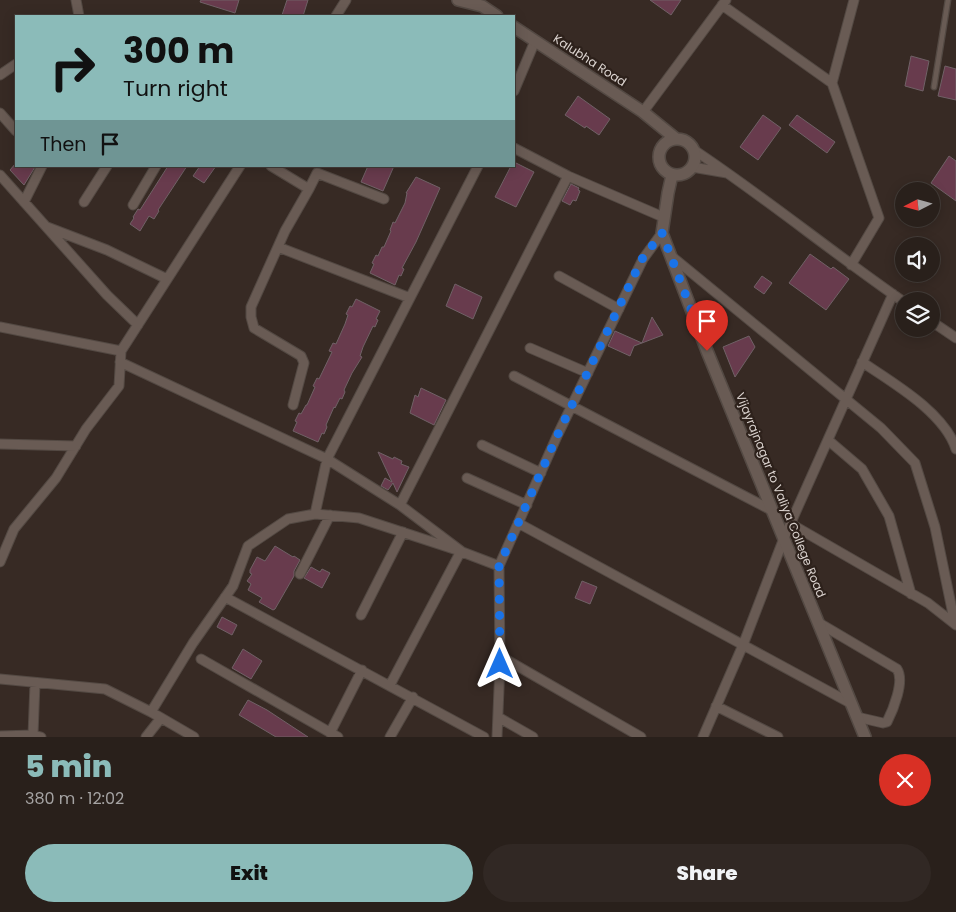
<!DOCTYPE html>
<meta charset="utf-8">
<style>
:root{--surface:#29201b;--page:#312824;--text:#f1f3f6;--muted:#a5a3a3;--line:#453e3a;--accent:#8bbbb9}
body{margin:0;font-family:Poppins,sans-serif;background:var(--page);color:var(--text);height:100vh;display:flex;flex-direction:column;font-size:19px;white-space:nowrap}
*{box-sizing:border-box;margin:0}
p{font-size:16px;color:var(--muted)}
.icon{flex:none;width:28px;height:28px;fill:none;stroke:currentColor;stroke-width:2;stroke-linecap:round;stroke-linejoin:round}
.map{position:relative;height:737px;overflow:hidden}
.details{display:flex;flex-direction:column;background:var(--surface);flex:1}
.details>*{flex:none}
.guide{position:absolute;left:15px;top:15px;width:500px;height:152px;border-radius:0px;box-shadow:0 2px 12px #0003,0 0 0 1px var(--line);background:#8bbbb9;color:#111;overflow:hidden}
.needle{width:32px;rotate:264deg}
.tools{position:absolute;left:895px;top:182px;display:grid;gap:10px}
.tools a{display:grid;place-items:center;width:45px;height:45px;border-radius:50%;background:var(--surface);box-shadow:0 2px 12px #0003,0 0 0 1px var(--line);font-size:25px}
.pin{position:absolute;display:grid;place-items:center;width:42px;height:42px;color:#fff;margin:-51px -21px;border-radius:50% 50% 50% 0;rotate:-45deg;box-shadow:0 0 5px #0007}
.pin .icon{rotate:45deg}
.me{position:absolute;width:55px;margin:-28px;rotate:0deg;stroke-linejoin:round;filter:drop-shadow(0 0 4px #0008)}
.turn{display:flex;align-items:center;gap:18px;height:105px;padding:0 25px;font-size:22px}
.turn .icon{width:65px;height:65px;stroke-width:2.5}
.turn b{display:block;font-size:35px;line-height:42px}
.then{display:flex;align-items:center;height:48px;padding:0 25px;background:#0003;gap:10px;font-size:19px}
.round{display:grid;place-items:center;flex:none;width:52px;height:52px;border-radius:26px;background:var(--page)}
.overview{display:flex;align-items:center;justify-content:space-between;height:85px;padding:0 25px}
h1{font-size:30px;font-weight:800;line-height:38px;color:var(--accent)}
.cta{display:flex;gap:10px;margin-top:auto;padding:10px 25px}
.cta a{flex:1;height:58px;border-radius:30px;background:var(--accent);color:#111;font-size:20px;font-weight:800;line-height:58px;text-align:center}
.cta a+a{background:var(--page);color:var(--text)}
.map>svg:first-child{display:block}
.building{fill:#683b4d;stroke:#706166}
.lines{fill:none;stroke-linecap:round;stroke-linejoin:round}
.service-casing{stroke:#534943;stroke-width:7}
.minor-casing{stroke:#534943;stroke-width:11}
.tertiary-casing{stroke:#534943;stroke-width:14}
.service{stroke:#695b54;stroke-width:4.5}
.minor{stroke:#695b54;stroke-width:9}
.tertiary{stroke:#695b54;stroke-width:11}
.route{stroke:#1a73e8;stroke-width:9;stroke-dasharray:0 16.2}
.labels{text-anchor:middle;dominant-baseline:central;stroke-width:4.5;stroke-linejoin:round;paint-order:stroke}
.street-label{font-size:12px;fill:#dbd3cf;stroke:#2d211b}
</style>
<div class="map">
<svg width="956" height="737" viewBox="0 0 956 737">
<rect width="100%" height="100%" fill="#372a24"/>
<path class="building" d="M201 0H239L235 13 200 2Z
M287 0H308L303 16 282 15Z
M650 0H681L671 15Z
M911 56 929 61 923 91 905 86Z
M945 66 956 69V100L938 96Z
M578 96 610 119 599 135 586 126 585 128 565 115Z
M763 115 781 128 758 160 740 147Z
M797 115 835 142 827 153 789 125Z
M949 156 956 161V201L931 183Z
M514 162 534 172 516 207 495 197 511 166H514Z
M16 163V166L35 167 24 185 10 170Z
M168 166H187L158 210 159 211 154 219 149 216 140 231 130 224 134 218 133 217 138 209 140 210Z
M200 166H216L204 183 193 176Z
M368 166H394L383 191 361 182Z
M416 177 440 188 416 242 402 268 404 269 401 276 399 275 395 285 370 273 374 264 372 263 376 255 378 256 382 247H384L391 231 390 230 393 222 395 223 405 203 407 193H406Z
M571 184 579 188 578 190 580 191 576 201 573 200 570 205 562 201Z
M810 254 831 269 833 267 849 279 826 310 789 283Z
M762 276 772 283 764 294 754 287Z
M455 284 482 297 473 319 446 306Z
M356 299 380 311 376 319 378 320 375 327 373 326 363 347 360 356 362 357 352 373 344 390 345 392 342 399 340 398 335 408 334 407 326 425 327 427 324 434 322 433 318 442 293 431 297 422 295 421 299 413 301 414 306 405H307L315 387 313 386 317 378 319 379 332 352 329 351 333 343 336 344 345 324 348 315 346 314 350 306 352 307Z
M652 317 663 335 634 346 630 356 608 346 615 331 642 343Z
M749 336 755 347 735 377 723 347Z
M421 388 446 400 434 425 410 413 415 395 418 397Z
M378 452 393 459 394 457 402 461 401 464 409 467 397 492 393 483 388 490 381 486 385 478 392 482Z
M275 546 293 557 294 556 300 560 294 571V576L275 609 273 610 259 602 262 598 248 590 251 584 247 581 252 574 250 573V570L257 557 265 561Z
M311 567 320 572 322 569 330 573 322 588 304 578Z
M582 581 597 587 590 604 575 598Z
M222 617 237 625 232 635 217 627Z
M243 649 262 661 251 679 232 668Z
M248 700 267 710 308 737H276L239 715Z"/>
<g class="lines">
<defs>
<path id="service" d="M934 87 948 0"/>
<path id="minor" d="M76 0 79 16
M722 5 832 83 879 218 851 265
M336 16 346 0
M0 75 16 64
M832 83 854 0
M514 91 535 41
M643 112 726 0
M0 113 16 131
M514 148 568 176 663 217
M694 150C766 198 833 253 904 302
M271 166 309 189 317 173 384 199
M692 167 727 173
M0 175 107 295 138 325
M24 202 42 166
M84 202 107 166
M133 205 156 166
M47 227 107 250 167 279
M278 247 410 298
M670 255 881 428 915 463 935 527 955 624
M559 276 619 309
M931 321 956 338
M0 327 121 351
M530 348 588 373
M120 362 327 459 400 505 461 551 390 685
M862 362C893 383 944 412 956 449
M514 376 773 511
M293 405 304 363 301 356 254 328 251 317V307L285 231 309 189
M828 440 862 469 889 516 911 594
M0 444 76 446
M482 445 541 473
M467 478 527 505
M400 505 568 176
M315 514 327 459 478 166
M518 523 852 704
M791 524 928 603 956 625
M0 562 14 529 56 478 86 429 119 386 121 351 240 166
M300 574 330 515
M225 597 484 737
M361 615 403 532
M819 623 897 669C905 681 893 710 887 722L883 723 857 717
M500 656 641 737
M201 659 338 737
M0 679 105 689 151 712 194 737
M35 683 33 735 41 737
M716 706 778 737
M151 712 193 643 233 586 248 546 288 519 315 514 359 518 457 550 499 566
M498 717 533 737
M330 733 362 670
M0 736 33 735
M146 737 161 718
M390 737 413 697
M497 737 500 664 499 566 558 434 643 259 662 233
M703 737 743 645 784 538 893 294"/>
<path id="tertiary" d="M458 0 482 6 497 16
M514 27 643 112 675 138
M659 157a18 18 0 1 1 36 0a18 18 0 1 1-36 0Z
M672 175 668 193 662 233 707 351 865 737"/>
</defs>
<use href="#service" class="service-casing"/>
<use href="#minor" class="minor-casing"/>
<use href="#tertiary" class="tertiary-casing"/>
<use href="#service" class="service"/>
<use href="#minor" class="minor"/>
<use href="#tertiary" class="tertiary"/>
</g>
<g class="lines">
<path class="route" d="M500 664 499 566 558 434 642 259 662 233 707 351"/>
</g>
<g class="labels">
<g class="street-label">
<text transform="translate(590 60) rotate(33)">Kalubha Road</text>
<text transform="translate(781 495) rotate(68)">Vijayrajnagar to Valiya College Road</text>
</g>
</g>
</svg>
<div class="tools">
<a><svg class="needle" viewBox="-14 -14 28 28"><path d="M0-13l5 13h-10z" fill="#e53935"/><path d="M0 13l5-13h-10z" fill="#a5a3a3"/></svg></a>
<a><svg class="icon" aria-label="sound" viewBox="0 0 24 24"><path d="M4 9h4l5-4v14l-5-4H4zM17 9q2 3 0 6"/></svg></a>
<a><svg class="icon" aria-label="layers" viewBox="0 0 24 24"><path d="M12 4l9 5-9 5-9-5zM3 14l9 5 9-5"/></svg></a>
</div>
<div class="pin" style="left:707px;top:351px;background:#d93025"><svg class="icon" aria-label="arrive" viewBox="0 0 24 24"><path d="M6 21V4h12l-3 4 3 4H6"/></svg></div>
<svg class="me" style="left:500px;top:664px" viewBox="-20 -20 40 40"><path d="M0-17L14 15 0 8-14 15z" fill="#1a73e8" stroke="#fff" stroke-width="4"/></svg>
<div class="guide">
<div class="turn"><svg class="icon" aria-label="right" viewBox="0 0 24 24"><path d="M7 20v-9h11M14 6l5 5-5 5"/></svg><div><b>300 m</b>Turn right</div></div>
<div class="then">Then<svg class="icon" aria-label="arrive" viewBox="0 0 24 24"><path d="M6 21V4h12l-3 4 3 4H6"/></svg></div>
</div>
</div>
<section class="details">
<div class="overview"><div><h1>5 min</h1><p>380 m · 12:02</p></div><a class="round" style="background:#d93025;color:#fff"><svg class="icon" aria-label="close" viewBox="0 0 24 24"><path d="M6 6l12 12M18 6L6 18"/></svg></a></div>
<div class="cta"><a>Exit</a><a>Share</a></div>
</section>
